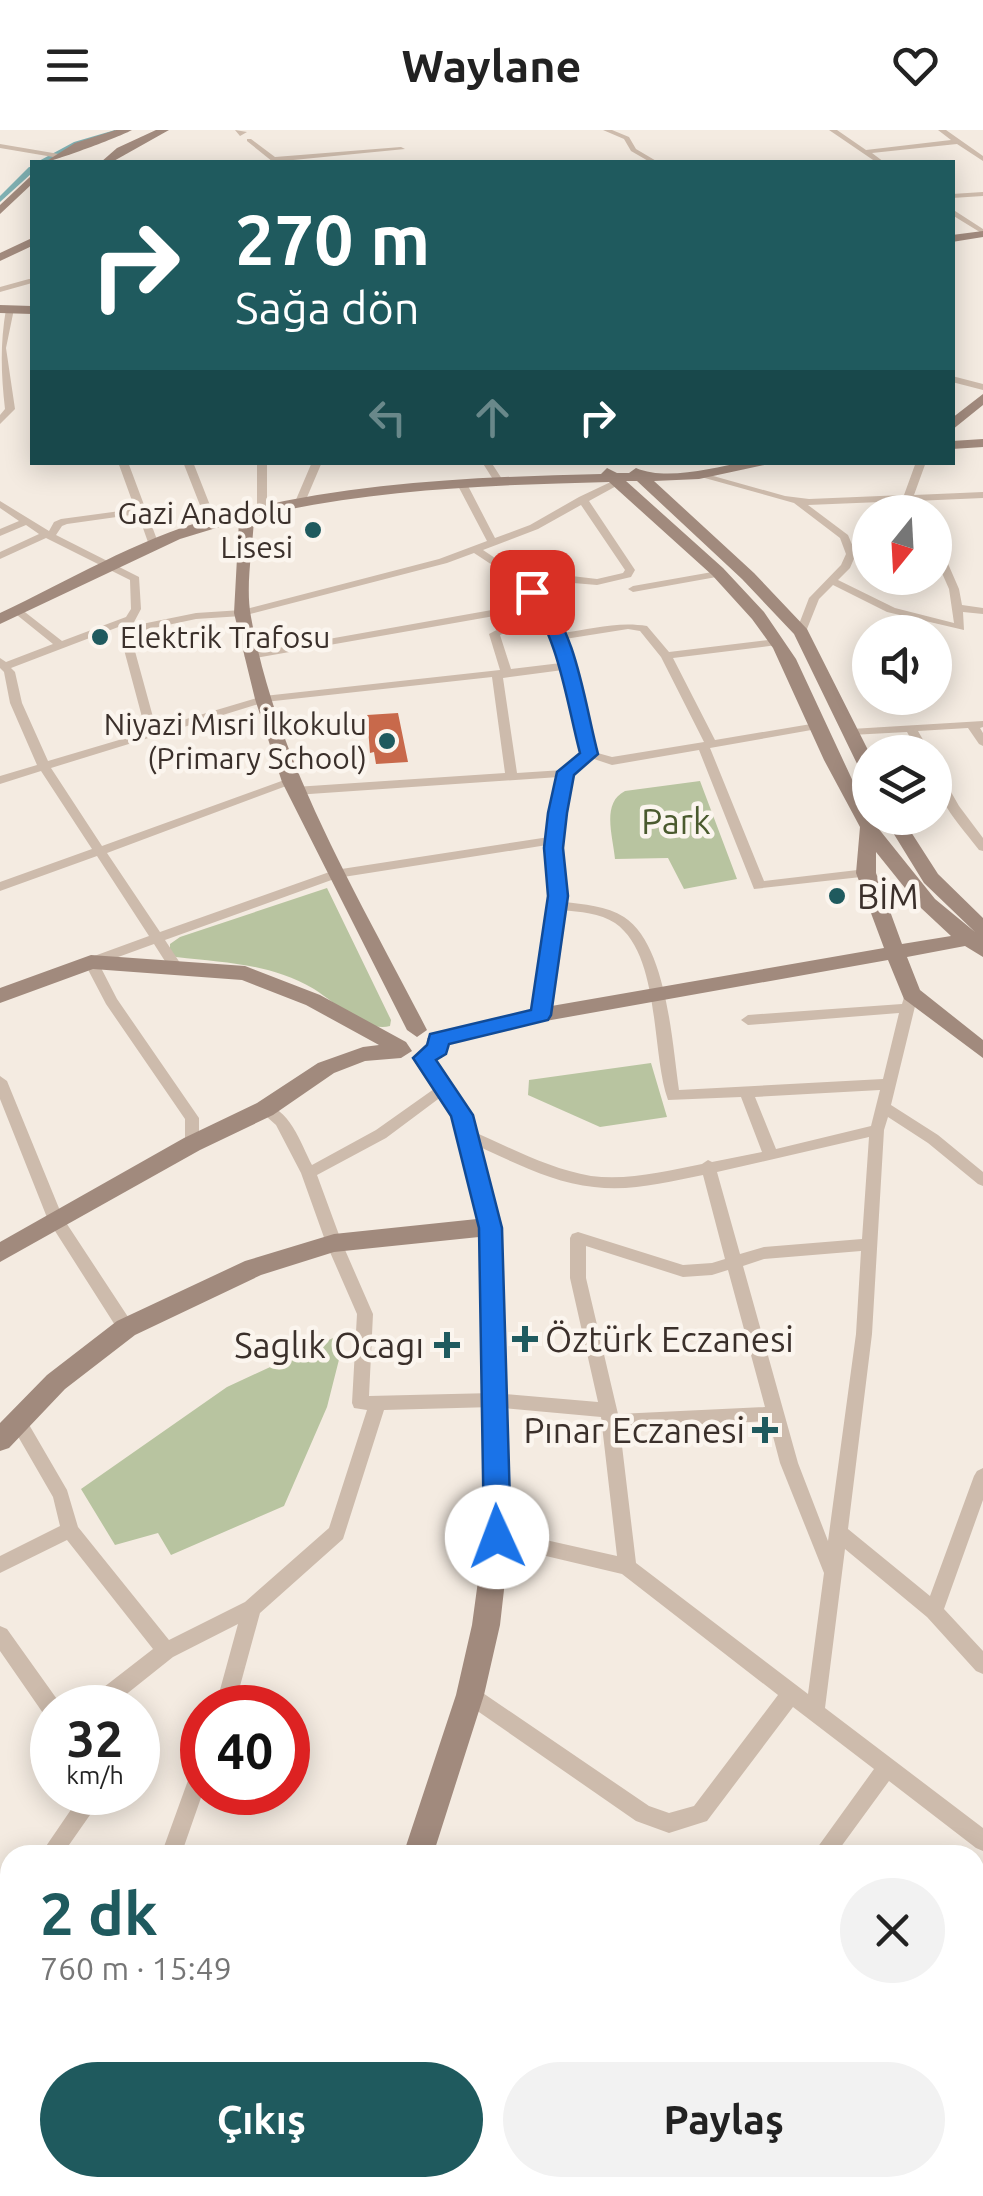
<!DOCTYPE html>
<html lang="tr">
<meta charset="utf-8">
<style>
:root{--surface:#fff;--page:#f2f2f2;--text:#222;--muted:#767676;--accent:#1f5a5e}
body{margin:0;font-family:Ubuntu,sans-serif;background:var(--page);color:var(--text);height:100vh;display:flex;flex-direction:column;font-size:38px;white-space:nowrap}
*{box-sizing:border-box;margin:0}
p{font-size:32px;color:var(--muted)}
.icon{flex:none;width:55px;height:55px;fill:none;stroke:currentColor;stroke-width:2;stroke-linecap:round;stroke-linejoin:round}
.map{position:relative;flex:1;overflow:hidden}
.panel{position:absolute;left:0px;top:1715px;width:985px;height:352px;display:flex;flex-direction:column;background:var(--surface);border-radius:30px 30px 0 0;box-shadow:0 5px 25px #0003}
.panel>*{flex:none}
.guide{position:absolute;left:30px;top:30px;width:925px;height:305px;border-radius:0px;box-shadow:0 5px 25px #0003;background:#1f5a5e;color:#fff;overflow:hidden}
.needle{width:65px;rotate:198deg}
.controls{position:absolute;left:852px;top:365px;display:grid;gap:20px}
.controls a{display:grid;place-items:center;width:100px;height:100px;border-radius:50%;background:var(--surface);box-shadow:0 5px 25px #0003;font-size:50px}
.speed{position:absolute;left:30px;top:1555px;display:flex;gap:20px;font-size:50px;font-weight:700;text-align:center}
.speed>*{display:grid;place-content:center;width:130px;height:130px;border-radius:50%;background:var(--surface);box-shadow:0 5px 25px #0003;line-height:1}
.speed small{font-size:25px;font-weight:400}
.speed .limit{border:15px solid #d22;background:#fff;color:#111}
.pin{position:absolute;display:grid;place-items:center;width:85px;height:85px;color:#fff;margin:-42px;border-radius:20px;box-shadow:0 5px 15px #0006}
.me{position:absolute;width:110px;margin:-55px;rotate:358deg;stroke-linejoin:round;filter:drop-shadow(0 0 8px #0008)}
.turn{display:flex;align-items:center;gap:35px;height:210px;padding:0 40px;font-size:45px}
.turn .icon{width:130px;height:130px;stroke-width:2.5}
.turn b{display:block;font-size:70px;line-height:85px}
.lanes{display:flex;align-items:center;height:95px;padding:0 40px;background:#0003;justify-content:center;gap:50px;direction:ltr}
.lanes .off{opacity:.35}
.round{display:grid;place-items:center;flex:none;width:105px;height:105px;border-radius:52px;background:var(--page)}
.head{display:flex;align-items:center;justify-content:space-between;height:170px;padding:0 40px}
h1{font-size:60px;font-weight:600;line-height:75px;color:var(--accent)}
.cta{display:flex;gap:20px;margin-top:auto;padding:20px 40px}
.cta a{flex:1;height:115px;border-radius:60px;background:var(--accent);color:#fff;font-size:40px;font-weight:600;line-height:115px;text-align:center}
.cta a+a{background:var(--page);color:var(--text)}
header{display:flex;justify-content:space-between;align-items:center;height:130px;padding:0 40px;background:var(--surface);font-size:45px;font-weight:600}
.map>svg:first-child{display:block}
.green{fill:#b8c4a0}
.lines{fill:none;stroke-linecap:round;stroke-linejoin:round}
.canal{fill:#7fb0b2;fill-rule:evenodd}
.building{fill:#c8694b}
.street{fill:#cdbbac;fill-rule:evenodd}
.secondary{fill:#a18a7d;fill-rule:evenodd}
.route{fill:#1a73e8;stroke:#114b97;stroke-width:2.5}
.poi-dot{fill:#1f5a5e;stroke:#fbf5ee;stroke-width:4}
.labels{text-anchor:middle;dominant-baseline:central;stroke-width:9;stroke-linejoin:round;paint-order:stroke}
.far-poi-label{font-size:30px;fill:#3b302b;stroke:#fbf5ee;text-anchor:end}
.park-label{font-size:35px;fill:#4a5a2e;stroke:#fbf5ee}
.poi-label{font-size:35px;fill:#3b302b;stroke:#fbf5ee;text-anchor:start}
</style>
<header><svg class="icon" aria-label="menu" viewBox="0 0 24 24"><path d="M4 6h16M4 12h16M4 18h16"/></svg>Waylane<svg class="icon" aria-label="heart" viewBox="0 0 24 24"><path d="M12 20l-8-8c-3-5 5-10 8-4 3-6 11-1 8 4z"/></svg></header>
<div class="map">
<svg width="983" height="2066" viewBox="0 0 983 2066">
<rect width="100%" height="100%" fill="#f4ebe1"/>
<path class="green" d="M700 651 737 749 684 759 668 728 615 729C613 706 601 673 625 661Z
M327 758 391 890 390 896C365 903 335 872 314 859 268 833 227 833 176 827L170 823V814L180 807Z
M651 933 667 987 600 997 528 965 529 950Z
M346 1202 327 1277 284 1376 171 1425 158 1403 115 1415 81 1359 227 1257Z"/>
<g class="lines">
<path class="canal" d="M115 0 117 3 78 14 45 32H37L74 12Z
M29 37H32V43L0 72V66Z"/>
</g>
<path class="building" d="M398 583 408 632 376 634 374 622 370 623 367 585Z"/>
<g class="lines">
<path class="street" d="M235 0 247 2 240 6Z
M603 0H612L629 7 636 19 658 32H650L631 21 624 9Z
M829 0H837L866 20 951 10 938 0H946L983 26V31L957 14 872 23 884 32H876Z
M247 9H251L275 27 401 17 405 19 273 32 247 11Z
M0 14 59 24 63 26 59 28 0 18Z
M983 62V66L952 68V64Z
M952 79 983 99V104L952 85Z
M29 149H32V153L0 162V157Z
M10 177 14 179 6 218 15 279 0 294V285L5 279C1 244 0 214 6 179Z
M952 246 983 254V260L952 252Z
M118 332H128L159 415 158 417 149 415 138 384 67 394 62 396 56 405 139 447 141 479 132 496 196 483 242 480 439 429 487 411 456 352 458 350 466 352 495 408 530 395 579 367 617 349 622 352 620 354 589 371 635 440 631 447 597 455 526 449 548 474 563 503C590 499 619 491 647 496L669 522 777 509 782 512 777 515 673 528 715 610 817 593 823 596 817 599 710 618 764 751 866 739 872 743 870 746 754 759 699 620 612 635 591 628 572 644 559 719 564 772C583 774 607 776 624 787 667 815 672 913 679 960L883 949 899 883 748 895 741 890 748 885 902 874 906 861 911 859 918 864 891 975 938 1005 983 1042V1056L978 1054 928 1013 888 987 884 1000 872 1204 848 1399 930 1466 974 1346 977 1341 983 1338V1370L944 1479 983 1521V1544L976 1541 927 1487 845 1419 825 1578 983 1698V1721L976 1718 889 1651 835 1725H812L874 1639 793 1577 707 1691 669 1703 636 1691 463 1571 460 1565 463 1559 470 1556 477 1559 649 1676 669 1683 694 1676 778 1565 622 1444 491 1413 488 1407 491 1401 497 1399 617 1426 601 1287 493 1277 384 1280 343 1409 260 1483 234 1578H215L238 1494 173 1527 109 1578H84L86 1571 153 1519 67 1410 0 1443V1426L60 1396 53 1367 12 1296 9 1291 12 1286 18 1284 24 1286 67 1360 78 1397 169 1510 245 1472 329 1398 367 1280 354 1278 352 1273 357 1184 326 1113 301 1043 276 995 258 979 260 975C288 973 301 1014 312 1035L376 1000 441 954 446 953 453 958 386 1008 317 1045 342 1113 373 1184 369 1266 493 1263 598 1272 570 1148V1108L572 1104 578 1102 683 1135 712 1133 725 1129 703 1045C667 1052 630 1062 594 1057 547 1052 504 1027 462 1009L460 1005 462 1001H472C511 1018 549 1039 591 1046 628 1051 666 1041 702 1034L708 1030 712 1032 762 1022 741 967 668 970C651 923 661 825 615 793 600 783 580 782 562 780L547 885 540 890 535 888 533 885 550 778 548 775 552 766 547 715 337 748 165 810 182 836 175 840 170 839 154 814 99 834 117 869 199 988V1014L192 1019 187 1018 185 1014V989L106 874 84 832 86 829 149 806 97 726 0 761V752L92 719 41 641 0 654V646L37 635 10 573 4 542 0 538V528L6 532 53 514 12 481 21 479 62 511 126 487 131 479 130 450 46 408 0 429V422L39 404 26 395 0 406V399L19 391 0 378V371L49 401 54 392 61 389 135 379ZM581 375 625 440 623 443 597 449 546 443 519 444 483 420 538 399ZM474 423 509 446 536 472 250 523 244 526 250 529 540 478 547 490 506 495 489 504 500 540 264 566 156 598 130 503 196 489 242 486 447 433ZM121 496 119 501 146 602 48 631 22 573 15 542 11 538ZM549 497 561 533 511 539 500 505 508 501ZM628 499 640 501 661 527 704 612 612 627 594 622 565 509ZM563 540 583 623 563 640 517 643 503 548ZM492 547 505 643 295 657 289 661 295 665 559 647 549 707 335 740 160 802 107 723 297 652 295 649H287L102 716 51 638 265 572ZM880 960 871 996 776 1019 755 967ZM869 1007 862 1109 764 1117 740 1124 717 1042ZM586 1116 683 1147 712 1145 728 1140 765 1277 618 1284 586 1148ZM861 1121 856 1204 828 1411 798 1333 743 1136 764 1129ZM769 1291 780 1333 824 1443 808 1564 636 1433 620 1299Z
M183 332H193L217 393 216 395 207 393Z
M257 332H267V380L262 383 257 380Z
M312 332H322L305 372 297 374 295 372Z
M482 332H491L502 349 500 351H494Z
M916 332H926L914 365 983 362V368L915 371 926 382H916L905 371 808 375 848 405 856 424 850 438 838 450 895 478 954 493 949 459 935 427V412L939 413 959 459 962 475 983 478V484L963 482 964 500 887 482 833 455 819 469 805 504H797L796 502 809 468 841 435 846 424 840 408 794 373 694 345 699 342 785 366 809 369 904 365Z
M718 441 722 442V446L633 462 628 459 633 456Z
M983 591V597L980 598 983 603V616L979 614 968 598 918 601 930 622H918L907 602 851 605 845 602 851 599Z
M935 640 939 641 959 676 983 708V721L979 720C961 696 935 671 935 640Z
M0 946 7 951 63 1088 132 1193 134 1198 132 1203 126 1205 120 1203 48 1090 0 969Z
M0 1496 7 1499 59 1572 61 1578H52V1588L45 1586 0 1521Z
M202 1628 203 1662 181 1725H161L195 1631Z
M83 1662H106L62 1725H40Z
M10 1767V1794L0 1800V1773Z
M0 2006 10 2007V2029L0 2028Z
M45 2058H69L67 2066H43Z
M711 2058H737L741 2066H715Z"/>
<path class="secondary" d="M116 0H132C122 6 52 32 45 32L75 13Z
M156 0H169L112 32H101L117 18Z
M32 45V54L0 84V75Z
M983 101V107L952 112V105Z
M32 108V116L0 131V123Z
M0 175 32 176V184L0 183Z
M983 264V275L952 300V288Z
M983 309V317L952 319V311Z
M744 332H778L699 349 654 351 754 443 807 499 870 624V647L861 642 794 504 742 449 637 351H626L723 438 764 482 796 529 870 688 935 769 975 802 924 753 884 688H902L938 744 983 788V827L965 816 907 827 920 860 983 910V928L904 869 888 830 540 892 438 916 431 914 427 909 431 904 540 878 884 818 856 743 860 697 824 630 773 518 752 489 712 445 609 352C490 355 371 359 254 387 253 418 245 456 251 487 278 636 359 767 427 900L417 907 407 900 282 652 255 569 234 483 239 391 180 409 0 494V483C68 451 136 410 209 389 336 353 469 347 601 344L607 338 617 343H629L636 338C666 351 713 338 744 332ZM876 722 921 778 951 806 902 814 876 743Z
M91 825 245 836 320 865 406 912 412 921 401 928 365 931 334 943 273 985 200 1020 0 1132V1112L184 1008 257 973 318 933 363 917 379 915 306 875 242 850 93 839 0 873V858Z
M423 921 431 923 473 985 502 1097 510 1407 500 1495 484 1565 433 1725H403L456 1565 472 1495 484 1407 479 1107 334 1122 261 1145 135 1205 65 1259 9 1318 0 1321V1293L47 1245 117 1191 245 1131 334 1104 477 1089 451 986 412 928Z
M983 1862V1905L975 1908V1865Z
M316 2058H350L349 2066H315Z
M827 2058H867L864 2066H824Z"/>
</g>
<path class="route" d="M526 459H538C577 500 584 571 598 624L574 645 567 683 563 718 568 766 551 885 548 890 449 914 446 924 436 930 473 985 502 1098 511 1407 507 1415 497 1419 488 1415 484 1407 479 1098 451 986 413 928 427 915 430 904 531 880 548 766 544 718 548 683 557 642 580 623C566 570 559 506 524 462Z"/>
<g class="poi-dot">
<circle cx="313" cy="400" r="10"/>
<circle cx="100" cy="507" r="10"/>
<circle cx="387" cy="611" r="10"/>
<circle cx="837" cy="766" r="10"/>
<path d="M520 1194h10v10h10v10h-10v10h-10v-10h-10v-10h10z"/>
<path d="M442 1200h10v10h10v10h-10v10h-10v-10h-10v-10h10z"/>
<path d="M760 1285h10v10h10v10h-10v10h-10v-10h-10v-10h10z"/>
</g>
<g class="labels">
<g class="far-poi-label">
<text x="293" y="383">Gazi Anadolu<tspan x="293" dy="34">Lisesi</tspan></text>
<text x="120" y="507" text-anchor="start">Elektrik Trafosu</text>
<text x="367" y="594">Niyazi Mısri İlkokulu<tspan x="367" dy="34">(Primary School)</tspan></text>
</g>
<g class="park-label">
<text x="676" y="691">Park</text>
</g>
<g class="poi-label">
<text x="857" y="766">BİM</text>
<text x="545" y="1209">Öztürk Eczanesi</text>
<text x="424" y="1215" text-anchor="end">Saglık Ocagı</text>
<text x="745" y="1300" text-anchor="end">Pınar Eczanesi</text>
</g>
</g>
</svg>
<div class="controls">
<a><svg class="needle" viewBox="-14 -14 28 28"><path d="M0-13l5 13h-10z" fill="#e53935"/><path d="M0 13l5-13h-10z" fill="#767676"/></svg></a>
<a><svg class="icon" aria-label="sound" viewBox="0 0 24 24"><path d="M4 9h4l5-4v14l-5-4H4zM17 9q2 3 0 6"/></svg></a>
<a><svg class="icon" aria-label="layers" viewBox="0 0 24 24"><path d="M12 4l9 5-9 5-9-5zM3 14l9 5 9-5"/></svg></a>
</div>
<div class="speed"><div>32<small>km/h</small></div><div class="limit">40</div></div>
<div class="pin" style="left:532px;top:462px;background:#d93025"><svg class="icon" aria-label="arrive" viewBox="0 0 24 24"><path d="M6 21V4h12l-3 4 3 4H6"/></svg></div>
<svg class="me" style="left:497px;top:1407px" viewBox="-20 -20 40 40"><circle r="19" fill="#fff"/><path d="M0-13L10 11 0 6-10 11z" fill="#1a73e8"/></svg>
<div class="guide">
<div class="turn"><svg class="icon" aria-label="right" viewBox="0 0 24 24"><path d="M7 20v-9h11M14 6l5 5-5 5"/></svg><div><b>270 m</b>Sağa dön</div></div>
<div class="lanes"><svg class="icon off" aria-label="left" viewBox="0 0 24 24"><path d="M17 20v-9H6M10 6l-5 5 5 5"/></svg><svg class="icon off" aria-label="ahead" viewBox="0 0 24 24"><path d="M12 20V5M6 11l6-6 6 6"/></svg><svg class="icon" aria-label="right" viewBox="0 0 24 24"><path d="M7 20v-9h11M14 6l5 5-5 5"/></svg></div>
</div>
<section class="panel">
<div class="head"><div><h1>2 dk</h1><p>760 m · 15:49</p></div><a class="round"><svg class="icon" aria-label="close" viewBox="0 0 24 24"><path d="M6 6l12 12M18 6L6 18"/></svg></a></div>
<div class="cta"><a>Çıkış</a><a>Paylaş</a></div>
</section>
</div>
